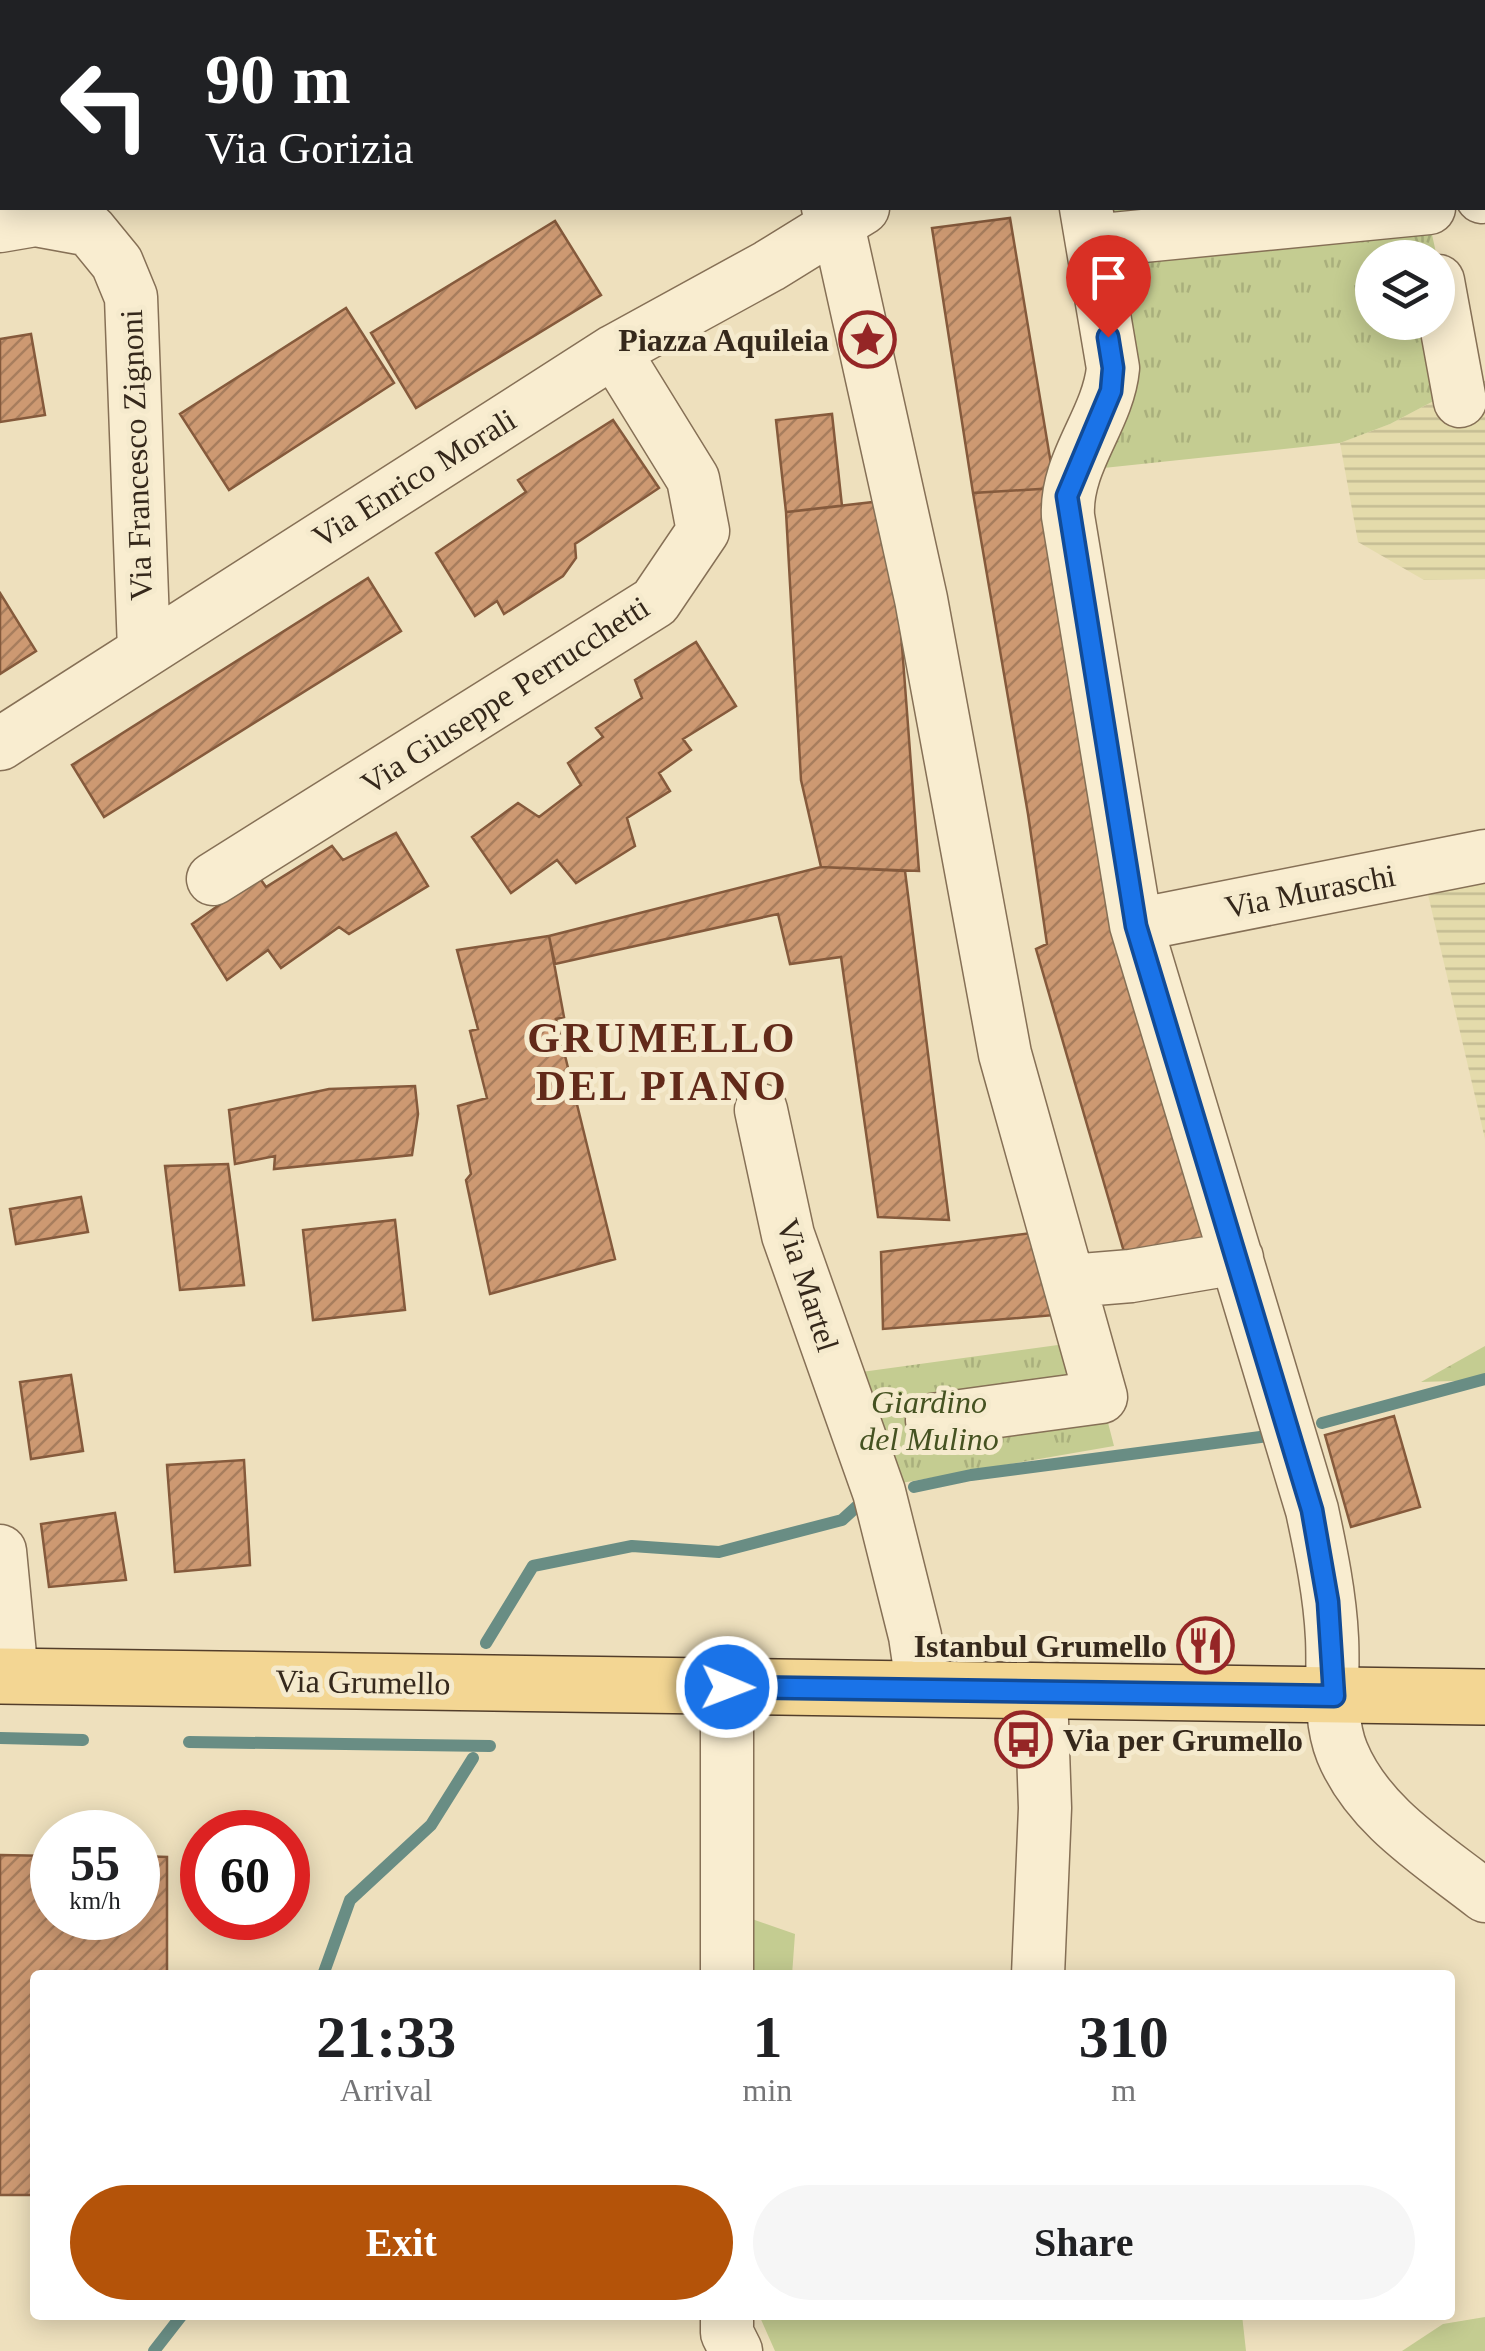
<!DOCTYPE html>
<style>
:root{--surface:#fff;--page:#f6f6f6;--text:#202124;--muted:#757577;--accent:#b45309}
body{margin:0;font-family:"Times New Roman",serif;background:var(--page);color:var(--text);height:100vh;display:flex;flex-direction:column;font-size:38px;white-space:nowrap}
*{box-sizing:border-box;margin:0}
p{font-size:32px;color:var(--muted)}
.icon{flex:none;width:55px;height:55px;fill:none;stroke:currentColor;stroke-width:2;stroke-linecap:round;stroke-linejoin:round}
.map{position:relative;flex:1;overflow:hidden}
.details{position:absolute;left:30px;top:1970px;width:1425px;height:350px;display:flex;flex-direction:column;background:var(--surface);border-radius:10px;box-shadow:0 5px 25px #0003}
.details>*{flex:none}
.hud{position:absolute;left:0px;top:0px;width:1485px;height:210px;box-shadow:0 5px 25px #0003;background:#202124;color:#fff;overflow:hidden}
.fabs{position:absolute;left:1355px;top:240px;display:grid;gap:20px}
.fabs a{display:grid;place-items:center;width:100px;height:100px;border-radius:50%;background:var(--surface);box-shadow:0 5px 25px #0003;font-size:50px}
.speed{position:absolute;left:30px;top:1810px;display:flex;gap:20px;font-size:50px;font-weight:700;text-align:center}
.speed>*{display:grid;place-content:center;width:130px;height:130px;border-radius:50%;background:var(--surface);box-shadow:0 5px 25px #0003;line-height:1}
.speed small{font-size:25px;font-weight:400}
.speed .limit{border:15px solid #d22;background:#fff;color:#111}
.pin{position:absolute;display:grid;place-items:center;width:85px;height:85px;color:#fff;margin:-102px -42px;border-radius:50% 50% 50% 0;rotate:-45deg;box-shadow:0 0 10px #0007}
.pin .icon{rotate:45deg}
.me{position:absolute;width:110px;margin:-55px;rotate:91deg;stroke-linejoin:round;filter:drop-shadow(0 0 8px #0008)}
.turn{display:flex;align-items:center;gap:35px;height:210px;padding:0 40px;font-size:45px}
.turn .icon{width:130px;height:130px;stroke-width:2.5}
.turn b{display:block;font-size:70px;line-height:85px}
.eta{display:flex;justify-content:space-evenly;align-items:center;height:170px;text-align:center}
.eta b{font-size:60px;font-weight:700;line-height:70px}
.action{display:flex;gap:20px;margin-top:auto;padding:20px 40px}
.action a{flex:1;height:115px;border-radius:60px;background:var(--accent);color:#fff;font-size:40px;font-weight:700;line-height:115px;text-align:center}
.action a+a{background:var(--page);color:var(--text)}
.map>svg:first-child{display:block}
.farmland{fill:url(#farmland-rules)}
.grass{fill:#c4cc91}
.forest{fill:url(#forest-firs)}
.park{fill:url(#park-tufts)}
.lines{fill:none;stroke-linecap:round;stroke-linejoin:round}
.stream{stroke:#698d84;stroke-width:12}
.building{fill:url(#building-hatch);stroke:#855a3c;stroke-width:2.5}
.minor-casing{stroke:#867056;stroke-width:55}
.major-casing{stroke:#533e2b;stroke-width:58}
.minor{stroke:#f9edd0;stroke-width:52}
.major{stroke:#f3d693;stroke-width:55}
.route-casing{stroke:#114b97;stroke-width:25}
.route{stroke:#1a73e8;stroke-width:18}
.labels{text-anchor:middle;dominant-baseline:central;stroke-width:10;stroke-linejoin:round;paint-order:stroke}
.poi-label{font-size:32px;font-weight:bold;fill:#35281b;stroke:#f5eacd;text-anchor:end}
.street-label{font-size:32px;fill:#35281b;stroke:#f5eacd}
.park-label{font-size:32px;font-style:italic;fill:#455221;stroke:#f5eacd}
.district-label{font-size:42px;font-weight:bold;letter-spacing:2.5px;fill:#622a1a;stroke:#f5eacd}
</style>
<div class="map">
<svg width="1485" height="2351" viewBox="0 0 1485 2351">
<defs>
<pattern id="farmland-rules" width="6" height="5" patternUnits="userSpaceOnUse" patternTransform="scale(2.5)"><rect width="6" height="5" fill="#e4dbab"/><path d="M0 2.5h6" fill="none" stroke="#c4bc93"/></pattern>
<pattern id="forest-firs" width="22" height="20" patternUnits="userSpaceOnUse" patternTransform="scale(2.5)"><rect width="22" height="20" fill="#c4cc91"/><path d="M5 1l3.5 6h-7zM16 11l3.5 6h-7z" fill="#a9af7c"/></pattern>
<pattern id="park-tufts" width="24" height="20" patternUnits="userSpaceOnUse" patternTransform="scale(2.5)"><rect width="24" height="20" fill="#c4cc91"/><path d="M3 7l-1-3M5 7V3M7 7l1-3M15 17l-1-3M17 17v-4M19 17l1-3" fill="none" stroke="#a9af7c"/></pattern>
<pattern id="building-hatch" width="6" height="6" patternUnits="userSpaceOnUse" patternTransform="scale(2.5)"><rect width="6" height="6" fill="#cd9972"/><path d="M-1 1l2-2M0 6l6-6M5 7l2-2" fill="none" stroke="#a77d5d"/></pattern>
</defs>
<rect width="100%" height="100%" fill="#eee0bd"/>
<path class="farmland" d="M1485 381V579L1424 580 1358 542 1340 443 1390 424 1464 385Z
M1485 875V1139L1426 886Z"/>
<path class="grass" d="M752 1919 795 1934 792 1975H753Z
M759 2315H1242L1246 2351H1331H775Z
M1485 2317V2351H1402L1443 2324Z"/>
<path class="forest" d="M1485 1346V1380L1421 1382Z"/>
<path class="park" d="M1086 208H1426L1437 257 1372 258V322H1438L1464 385 1390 424 1340 443 1075 471 1103 410Z
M1087 1341 1114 1446 884 1486 847 1374Z"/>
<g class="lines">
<path class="stream" d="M0 180 2 179
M1322 1423 1485 1379
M914 1487 971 1475 1268 1436
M486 1643 533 1566 632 1546 719 1552 842 1520 865 1499
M0 1738 83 1740
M189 1742 490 1746
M323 1975 350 1900 431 1825 473 1758
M154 2351 182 2315"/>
</g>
<path class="building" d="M0 0H92V2H2L0 49Z
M294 0H402L403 2H295Z
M1010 218 1055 488 973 493 932 228Z
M555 221 601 295 416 408 371 333Z
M346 308 394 383 229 490 180 414Z
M31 334 45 415 0 422V339Z
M832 414 842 506 786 512 776 420Z
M613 420 659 488 575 544 576 558 563 576 504 614 497 601 475 616 436 553 526 492 518 480Z
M1055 488 1226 1258 1131 1276 1036 949 1047 944 1028 814 973 493Z
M891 500 919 871 821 867 801 780 786 512Z
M368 578 401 631 104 817 72 765Z
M0 593 36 651 0 674Z
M696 642 736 706 683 739 691 750 659 773 670 791 627 818 635 846 576 883 557 860 511 893 472 837 518 803 539 817 581 785 568 763 603 737 596 728 642 698 635 680Z
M396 833 428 886 349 934 339 927 281 968 268 950 227 980 192 924 259 877 266 887 332 846 343 860Z
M821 867 905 871 949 1220 878 1217 841 957 790 964 778 914 555 964 549 936Z
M549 936 564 1017 556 1019 615 1259 490 1294 466 1180 471 1174 458 1106 487 1098 470 1031 478 1029 457 950Z
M415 1086 418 1114 412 1155 274 1169 275 1156 235 1164 229 1110 329 1089Z
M228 1164 244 1285 180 1290 165 1166Z
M81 1197 88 1232 16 1244 10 1209Z
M395 1220 405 1310 313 1320 303 1230Z
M1055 1230 1079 1313 883 1329 881 1252Z
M71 1375 83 1451 31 1459 20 1382Z
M1394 1416 1420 1507 1351 1527 1325 1435Z
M244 1460 250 1565 175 1572 167 1465Z
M115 1513 126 1580 49 1587 41 1524Z
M0 1855 52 1856V1918H138V1856L167 1857V1975H35V2195H0Z"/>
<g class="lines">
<defs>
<path id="minor" d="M119 0 120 2
M217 0V2
M747 0 749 2
M1385 0 1386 2
M1122 2 1126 0
M1482 197 1485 196
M828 208 838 225 921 599 1005 1054 1101 1397 932 1420
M1086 208 1113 368C1108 420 1065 462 1068 516L1136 925 1312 1510C1321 1552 1330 1595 1332 1638 1334 1674 1328 1717 1342 1752 1368 1816 1433 1855 1485 1896
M0 226 35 220 90 230 117 263 131 297 144 650
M1092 241 1429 208
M1438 281 1460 401
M0 744 614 351 769 266 863 208
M213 879 655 602 703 531 693 479 614 351
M1136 925 1485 856
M761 1110 788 1235 879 1492 915 1636 923 1690
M1070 1281 1131 1276 1237 1258
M0 1551 12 1676
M727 1687V1975
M1038 1975 1045 1808 1041 1692
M727 2315V2333L736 2351"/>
<path id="major" d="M0 1676 1485 1697"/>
</defs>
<use href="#minor" class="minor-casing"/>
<use href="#major" class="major-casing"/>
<use href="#minor" class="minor"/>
<use href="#major" class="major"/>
</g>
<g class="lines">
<defs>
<path id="route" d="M727 1687 1334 1696 1328 1602 1312 1510 1136 926 1067 496 1111 391 1113 368 1108 337"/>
</defs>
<use href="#route" class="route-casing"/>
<use href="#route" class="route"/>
</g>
<defs>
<symbol id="sight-ring" viewBox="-11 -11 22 22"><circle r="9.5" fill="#f5eacd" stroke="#952626" stroke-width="1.5"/><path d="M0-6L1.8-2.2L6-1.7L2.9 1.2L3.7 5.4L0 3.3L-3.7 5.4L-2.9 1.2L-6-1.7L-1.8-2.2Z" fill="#952626"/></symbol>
<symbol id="restaurant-ring" viewBox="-11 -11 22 22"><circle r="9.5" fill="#f5eacd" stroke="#952626" stroke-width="1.5"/><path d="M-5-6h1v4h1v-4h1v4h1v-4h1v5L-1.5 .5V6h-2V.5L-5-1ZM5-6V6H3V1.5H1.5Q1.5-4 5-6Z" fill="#952626"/></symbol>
<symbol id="bus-ring" viewBox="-11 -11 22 22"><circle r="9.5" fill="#f5eacd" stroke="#952626" stroke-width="1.5"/><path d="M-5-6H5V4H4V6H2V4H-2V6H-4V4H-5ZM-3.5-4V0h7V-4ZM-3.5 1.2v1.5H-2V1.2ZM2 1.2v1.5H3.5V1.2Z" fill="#952626"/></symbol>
</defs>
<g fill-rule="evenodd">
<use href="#sight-ring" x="836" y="308" width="63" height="63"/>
<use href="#restaurant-ring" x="1174" y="1614" width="63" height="63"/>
<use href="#bus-ring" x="992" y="1708" width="63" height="63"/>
</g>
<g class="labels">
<g class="poi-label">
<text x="829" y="340">Piazza Aquileia</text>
<text x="1167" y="1646">Istanbul Grumello</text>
<text x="1063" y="1740" text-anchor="start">Via per Grumello</text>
</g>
<g class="street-label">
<text transform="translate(136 455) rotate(-92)">Via Francesco Zignoni</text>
<text transform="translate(414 478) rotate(-32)">Via Enrico Morali</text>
<text transform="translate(505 695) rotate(-33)">Via Giuseppe Perrucchetti</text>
<text transform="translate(1310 891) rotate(-11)">Via Muraschi</text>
<text transform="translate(808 1285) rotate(72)">Via Martel</text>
<text transform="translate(363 1682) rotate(1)">Via Grumello</text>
</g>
<g class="park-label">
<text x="929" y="1402">Giardino<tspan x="929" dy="37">del Mulino</tspan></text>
</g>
<g class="district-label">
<text x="662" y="1038">GRUMELLO<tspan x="662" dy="48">DEL PIANO</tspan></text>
</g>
</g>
</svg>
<div class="fabs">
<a><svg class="icon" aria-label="layers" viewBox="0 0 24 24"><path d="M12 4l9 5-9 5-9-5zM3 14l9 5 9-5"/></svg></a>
</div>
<div class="speed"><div>55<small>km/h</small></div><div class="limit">60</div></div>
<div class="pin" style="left:1108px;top:337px;background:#d93025"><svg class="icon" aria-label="arrive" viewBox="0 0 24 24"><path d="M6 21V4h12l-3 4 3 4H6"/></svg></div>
<svg class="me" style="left:727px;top:1687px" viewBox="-20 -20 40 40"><circle r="17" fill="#1a73e8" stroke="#fff" stroke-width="3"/><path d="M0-11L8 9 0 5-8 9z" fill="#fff"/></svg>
<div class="hud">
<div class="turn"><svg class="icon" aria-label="left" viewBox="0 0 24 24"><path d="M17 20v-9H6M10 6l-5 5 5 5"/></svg><div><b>90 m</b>Via Gorizia</div></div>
</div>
<section class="details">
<div class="eta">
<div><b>21:33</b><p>Arrival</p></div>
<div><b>1</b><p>min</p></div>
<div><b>310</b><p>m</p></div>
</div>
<div class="action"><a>Exit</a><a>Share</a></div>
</section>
</div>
